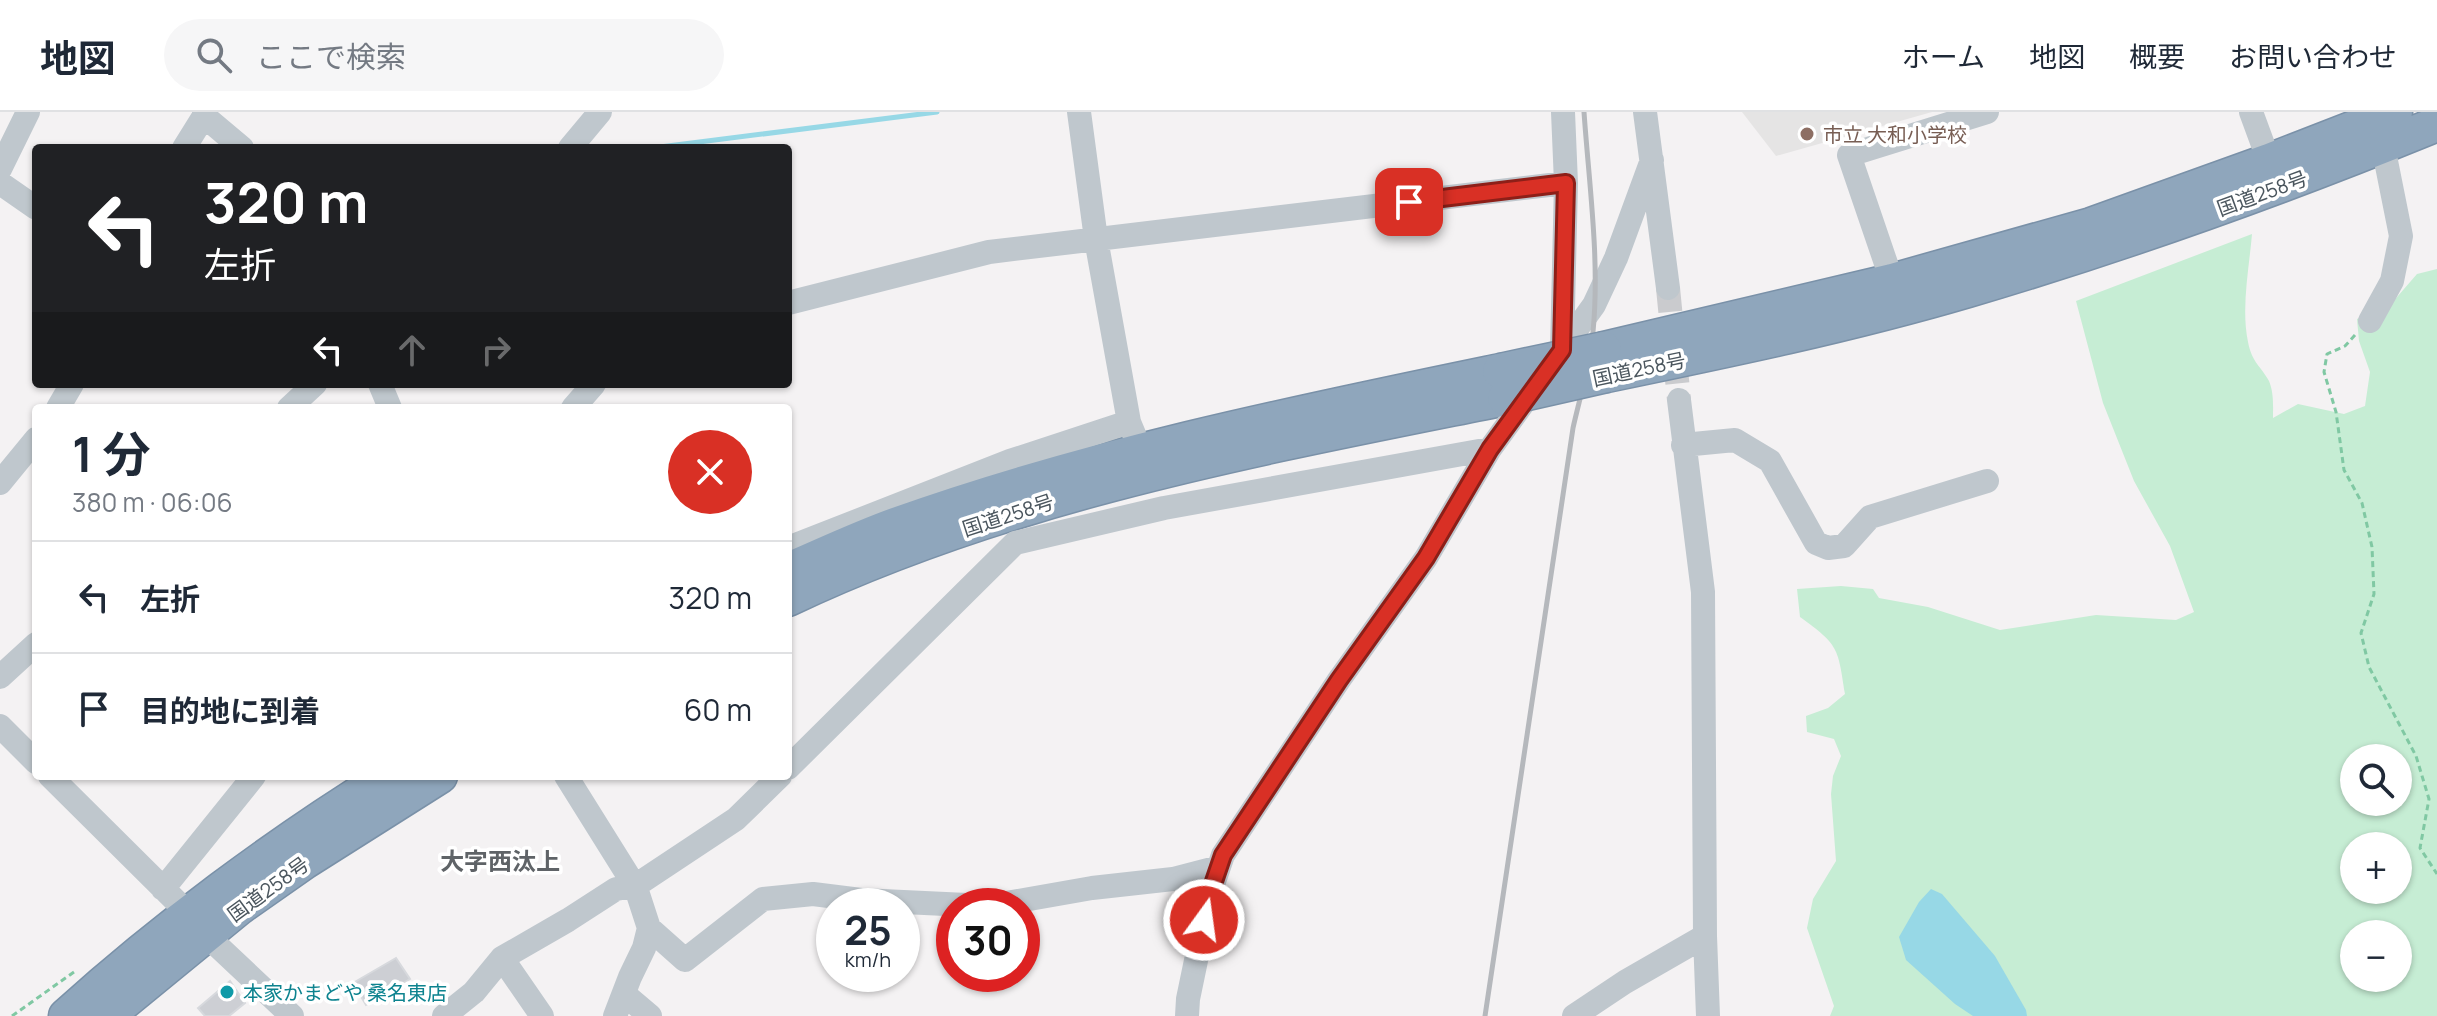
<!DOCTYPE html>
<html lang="ja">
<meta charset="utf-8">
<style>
:root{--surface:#fff;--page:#f6f6f7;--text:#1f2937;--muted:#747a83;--line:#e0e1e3}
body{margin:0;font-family:Manrope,"Noto Sans JP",sans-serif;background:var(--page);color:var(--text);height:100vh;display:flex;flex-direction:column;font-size:30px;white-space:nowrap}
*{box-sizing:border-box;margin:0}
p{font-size:26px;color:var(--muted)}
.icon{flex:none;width:44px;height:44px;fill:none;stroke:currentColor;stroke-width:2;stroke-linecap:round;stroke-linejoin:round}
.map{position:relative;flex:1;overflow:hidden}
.side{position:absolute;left:32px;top:292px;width:760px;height:376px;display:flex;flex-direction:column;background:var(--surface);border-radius:8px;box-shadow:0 2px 6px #0004}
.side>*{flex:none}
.guide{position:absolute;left:32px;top:32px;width:760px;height:244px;border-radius:8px;box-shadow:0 2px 6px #0004;background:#202124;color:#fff;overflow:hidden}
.fabs{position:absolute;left:2340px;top:632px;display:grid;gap:16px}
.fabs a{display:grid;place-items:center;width:72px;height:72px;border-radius:50%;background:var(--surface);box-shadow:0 2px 6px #0004;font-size:40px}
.speed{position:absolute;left:816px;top:776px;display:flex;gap:16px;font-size:40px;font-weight:700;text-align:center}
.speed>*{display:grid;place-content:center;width:104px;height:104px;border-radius:50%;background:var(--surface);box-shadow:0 2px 6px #0004;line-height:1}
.speed small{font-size:20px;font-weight:400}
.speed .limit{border:12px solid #d22;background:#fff;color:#111}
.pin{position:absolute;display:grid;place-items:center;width:68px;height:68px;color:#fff;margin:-34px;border-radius:16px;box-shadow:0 4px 12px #0006}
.me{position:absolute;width:88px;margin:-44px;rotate:14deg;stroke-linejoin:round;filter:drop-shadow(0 0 6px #0008)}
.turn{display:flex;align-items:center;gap:28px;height:168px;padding:0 40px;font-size:36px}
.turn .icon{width:104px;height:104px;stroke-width:2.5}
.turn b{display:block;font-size:56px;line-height:68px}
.lanes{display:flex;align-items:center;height:76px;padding:0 40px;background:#0003;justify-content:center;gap:40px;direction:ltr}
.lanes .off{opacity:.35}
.round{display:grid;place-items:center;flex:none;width:84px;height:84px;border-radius:42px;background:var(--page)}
.head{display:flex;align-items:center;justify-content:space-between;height:136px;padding:0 40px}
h1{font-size:48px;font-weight:700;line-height:60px}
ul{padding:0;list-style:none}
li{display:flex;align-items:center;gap:24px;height:112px;padding:0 40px;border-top:2px solid var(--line)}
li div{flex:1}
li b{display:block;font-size:30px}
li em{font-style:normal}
header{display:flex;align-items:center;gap:48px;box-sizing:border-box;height:112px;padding:0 40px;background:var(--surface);border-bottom:2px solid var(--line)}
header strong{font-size:38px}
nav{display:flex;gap:44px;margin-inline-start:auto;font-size:28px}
.search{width:560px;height:72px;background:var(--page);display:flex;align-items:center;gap:20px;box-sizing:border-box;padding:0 28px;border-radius:44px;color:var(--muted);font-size:30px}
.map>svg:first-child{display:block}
.education{fill:#e5e4e4}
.green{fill:#c6edd4;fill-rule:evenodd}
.water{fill:#97d8e6}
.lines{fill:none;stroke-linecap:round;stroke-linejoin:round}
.stream{stroke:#97d8e6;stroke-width:5}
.building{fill:#cdcfd4;stroke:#d7d9dd;stroke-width:2}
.minor-tunnel{stroke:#cacbce;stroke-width:24;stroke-dasharray:24 12;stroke-linecap:butt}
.highway-casing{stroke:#7a91a8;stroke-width:37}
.path{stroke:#80c8a3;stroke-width:3;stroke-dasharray:6 4;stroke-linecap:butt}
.minor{stroke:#bfc7cd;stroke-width:24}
.highway{stroke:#8fa6bc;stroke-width:34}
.rail{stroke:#b5b8bc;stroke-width:5}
.highway-bridge-casing{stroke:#7a91a8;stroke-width:37;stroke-linecap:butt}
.highway-bridge{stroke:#8fa6bc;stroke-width:34}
.route-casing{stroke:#8d1f18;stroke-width:20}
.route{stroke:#d93025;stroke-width:14}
.education-dot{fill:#8d6e63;stroke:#fff;stroke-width:3}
.culture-dot{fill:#0f9aa8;stroke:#fff;stroke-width:3}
.labels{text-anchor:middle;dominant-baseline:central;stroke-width:7;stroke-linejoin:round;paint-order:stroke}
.education-label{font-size:20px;fill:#785e54;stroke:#fff;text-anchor:start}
.street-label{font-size:20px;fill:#4b565e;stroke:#fff}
.culture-label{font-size:20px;fill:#0d838f;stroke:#fff;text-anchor:start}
.quarter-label{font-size:24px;font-weight:bold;fill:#5f6367;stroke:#fff}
</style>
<header>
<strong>地図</strong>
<div class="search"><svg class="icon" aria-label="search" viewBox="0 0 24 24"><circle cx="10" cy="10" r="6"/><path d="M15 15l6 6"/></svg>ここで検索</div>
<nav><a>ホーム</a><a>地図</a><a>概要</a><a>お問い合わせ</a></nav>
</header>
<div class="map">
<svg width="2437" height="904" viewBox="0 0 2437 904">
<rect width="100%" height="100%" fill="#f4f2f3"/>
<path class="education" d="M1742 0H1932L1776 44Z"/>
<path class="green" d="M2252 122C2249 157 2241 196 2248 230 2252 251 2261 254 2269 269 2274 281 2273 294 2273 306L2298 292 2344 302 2365 294 2370 260 2359 229 2357 207 2373 199 2384 200 2417 162 2437 157V904H1830L1834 894 1807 816 1813 787 1836 749 1831 682 1833 664 1841 644 1834 627 1807 620 1806 604 1828 596 1845 582C1838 536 1839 533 1800 505L1797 477 1841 474 1873 477 1879 486 1928 495 2000 518 2096 503 2176 508 2194 500 2170 434 2134 369 2103 291 2076 189ZM2354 646H2398V690H2354ZM2354 734H2398V778H2354ZM2354 822H2398V866H2354Z"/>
<path class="water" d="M1931 777 1942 782 1995 844 2026 898 2027 904H1973L1955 892 1906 848 1899 825 1919 790Z"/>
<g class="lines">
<path class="stream" d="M652 36 937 0"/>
</g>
<path class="building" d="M396 846 410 867 366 893 353 871Z
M230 869 245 891 229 904H205L198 896Z"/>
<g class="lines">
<path class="minor-tunnel" d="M1668 176 1679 288"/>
<defs>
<path id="highway" d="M1604 237 1892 169 2091 113 2269 49 2395 0
M1607 263C1728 238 1849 213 1968 178 2127 131 2283 75 2437 12
M788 458C823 443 859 426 895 413 1091 343 1297 301 1500 259
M788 487C1013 380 1262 335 1505 286
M66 904C161 818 278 731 387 664
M107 904 240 795 304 750 440 664"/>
</defs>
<use href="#highway" class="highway-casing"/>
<path class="path" d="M2355 223 2345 234 2327 242 2324 260 2336 300 2344 358 2362 391 2372 435 2374 482 2361 521 2369 555 2416 644 2429 687 2420 736 2437 762
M12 904 74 860"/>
<path class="minor" d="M1079 0 1096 127 1129 310 1134 322
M1645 0 1668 176
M2251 0 2269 49
M204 4 242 36
M184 36 204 4V0
M570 36 600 0
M0 57 28 0
M0 71 36 96
M1892 169 1849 43 1987 0
M788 191 989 140 1566 71
M2370 209 2392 169 2401 124 2383 34
M1562 238 1566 71 1563 0
M380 272 390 296
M1679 288 1703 480 1705 824 1708 904
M58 296 72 272
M289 296 315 272
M573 296 594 272
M1683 333 1735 328 1770 349 1816 431 1828 436 1844 434 1870 405 1987 369
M0 371 36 327
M788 436 1010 349 1129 310
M0 565 36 532
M0 614 36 650
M788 656 1015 431 1164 396 1490 337
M50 664 189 802
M566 664 636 776 649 816 644 836 630 865 615 904
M163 777 254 664
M990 794 1092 776 1173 767 1219 755
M649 816 685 848 763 787 813 782 861 788 988 794
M206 823 292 904
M502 846 542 904
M624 882 650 904
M444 904 474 880 502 846 568 808 616 777 635 774 736 707 780 664
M1187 904 1188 887 1210 781 1223 743 1339 568 1426 446 1490 337 1594 193 1616 146 1652 48
M1574 904 1625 870 1705 824"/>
<use href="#highway" class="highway"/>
<path class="rail" d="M1485 904 1573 316C1580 285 1590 252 1593 220 1600 148 1589 72 1584 0"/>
<defs>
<path id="highway-bridge" d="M1500 259 1604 237
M1505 286 1607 263"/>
</defs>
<use href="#highway-bridge" class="highway-bridge-casing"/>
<use href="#highway-bridge" class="highway-bridge"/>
</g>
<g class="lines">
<defs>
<path id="route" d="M1204 808 1210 781 1223 743 1339 568 1426 446 1490 337 1562 238 1566 71 1409 90"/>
</defs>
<use href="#route" class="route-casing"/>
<use href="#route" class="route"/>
</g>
<circle class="education-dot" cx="1807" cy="22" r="8"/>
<circle class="culture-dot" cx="227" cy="880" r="8"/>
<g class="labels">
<g class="education-label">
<text x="1823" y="22">市立 大和小学校</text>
</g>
<g class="street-label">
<text transform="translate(2262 81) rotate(-20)">国道258号</text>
<text transform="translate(1639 257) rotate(-12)">国道258号</text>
<text transform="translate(1008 403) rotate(-18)">国道258号</text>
<text transform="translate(268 777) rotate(-36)">国道258号</text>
</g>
<g class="culture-label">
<text x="243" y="880">本家かまどや 桑名東店</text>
</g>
<g class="quarter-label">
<text x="500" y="748">大字西汰上</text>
</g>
</g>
</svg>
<div class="fabs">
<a><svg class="icon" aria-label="search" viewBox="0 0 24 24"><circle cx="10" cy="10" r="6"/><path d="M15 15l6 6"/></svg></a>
<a>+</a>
<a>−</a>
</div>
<div class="speed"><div>25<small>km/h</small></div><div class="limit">30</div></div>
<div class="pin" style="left:1409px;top:90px;background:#d93025"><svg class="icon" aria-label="arrive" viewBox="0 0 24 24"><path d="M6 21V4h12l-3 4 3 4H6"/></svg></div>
<svg class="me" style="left:1204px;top:808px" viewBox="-20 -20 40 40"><circle r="17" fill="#d93025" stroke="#fff" stroke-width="3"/><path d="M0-11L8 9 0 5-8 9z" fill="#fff"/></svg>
<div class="guide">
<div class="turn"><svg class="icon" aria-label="left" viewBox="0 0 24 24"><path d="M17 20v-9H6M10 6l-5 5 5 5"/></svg><div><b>320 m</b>左折</div></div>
<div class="lanes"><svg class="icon" aria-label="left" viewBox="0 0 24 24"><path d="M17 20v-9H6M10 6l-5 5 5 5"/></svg><svg class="icon off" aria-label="ahead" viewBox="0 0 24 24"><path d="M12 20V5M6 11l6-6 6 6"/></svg><svg class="icon off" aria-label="right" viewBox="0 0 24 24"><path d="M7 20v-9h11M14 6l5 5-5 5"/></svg></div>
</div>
<section class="side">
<div class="head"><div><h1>1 分</h1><p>380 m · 06:06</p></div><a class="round" style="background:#d93025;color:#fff"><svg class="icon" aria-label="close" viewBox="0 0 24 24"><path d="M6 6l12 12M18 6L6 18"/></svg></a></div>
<ul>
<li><svg class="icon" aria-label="left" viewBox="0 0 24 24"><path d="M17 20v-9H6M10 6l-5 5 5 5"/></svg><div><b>左折</b></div><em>320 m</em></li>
<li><svg class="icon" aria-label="arrive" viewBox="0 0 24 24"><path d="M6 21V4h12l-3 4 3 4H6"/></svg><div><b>目的地に到着</b></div><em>60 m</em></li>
</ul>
</section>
</div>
